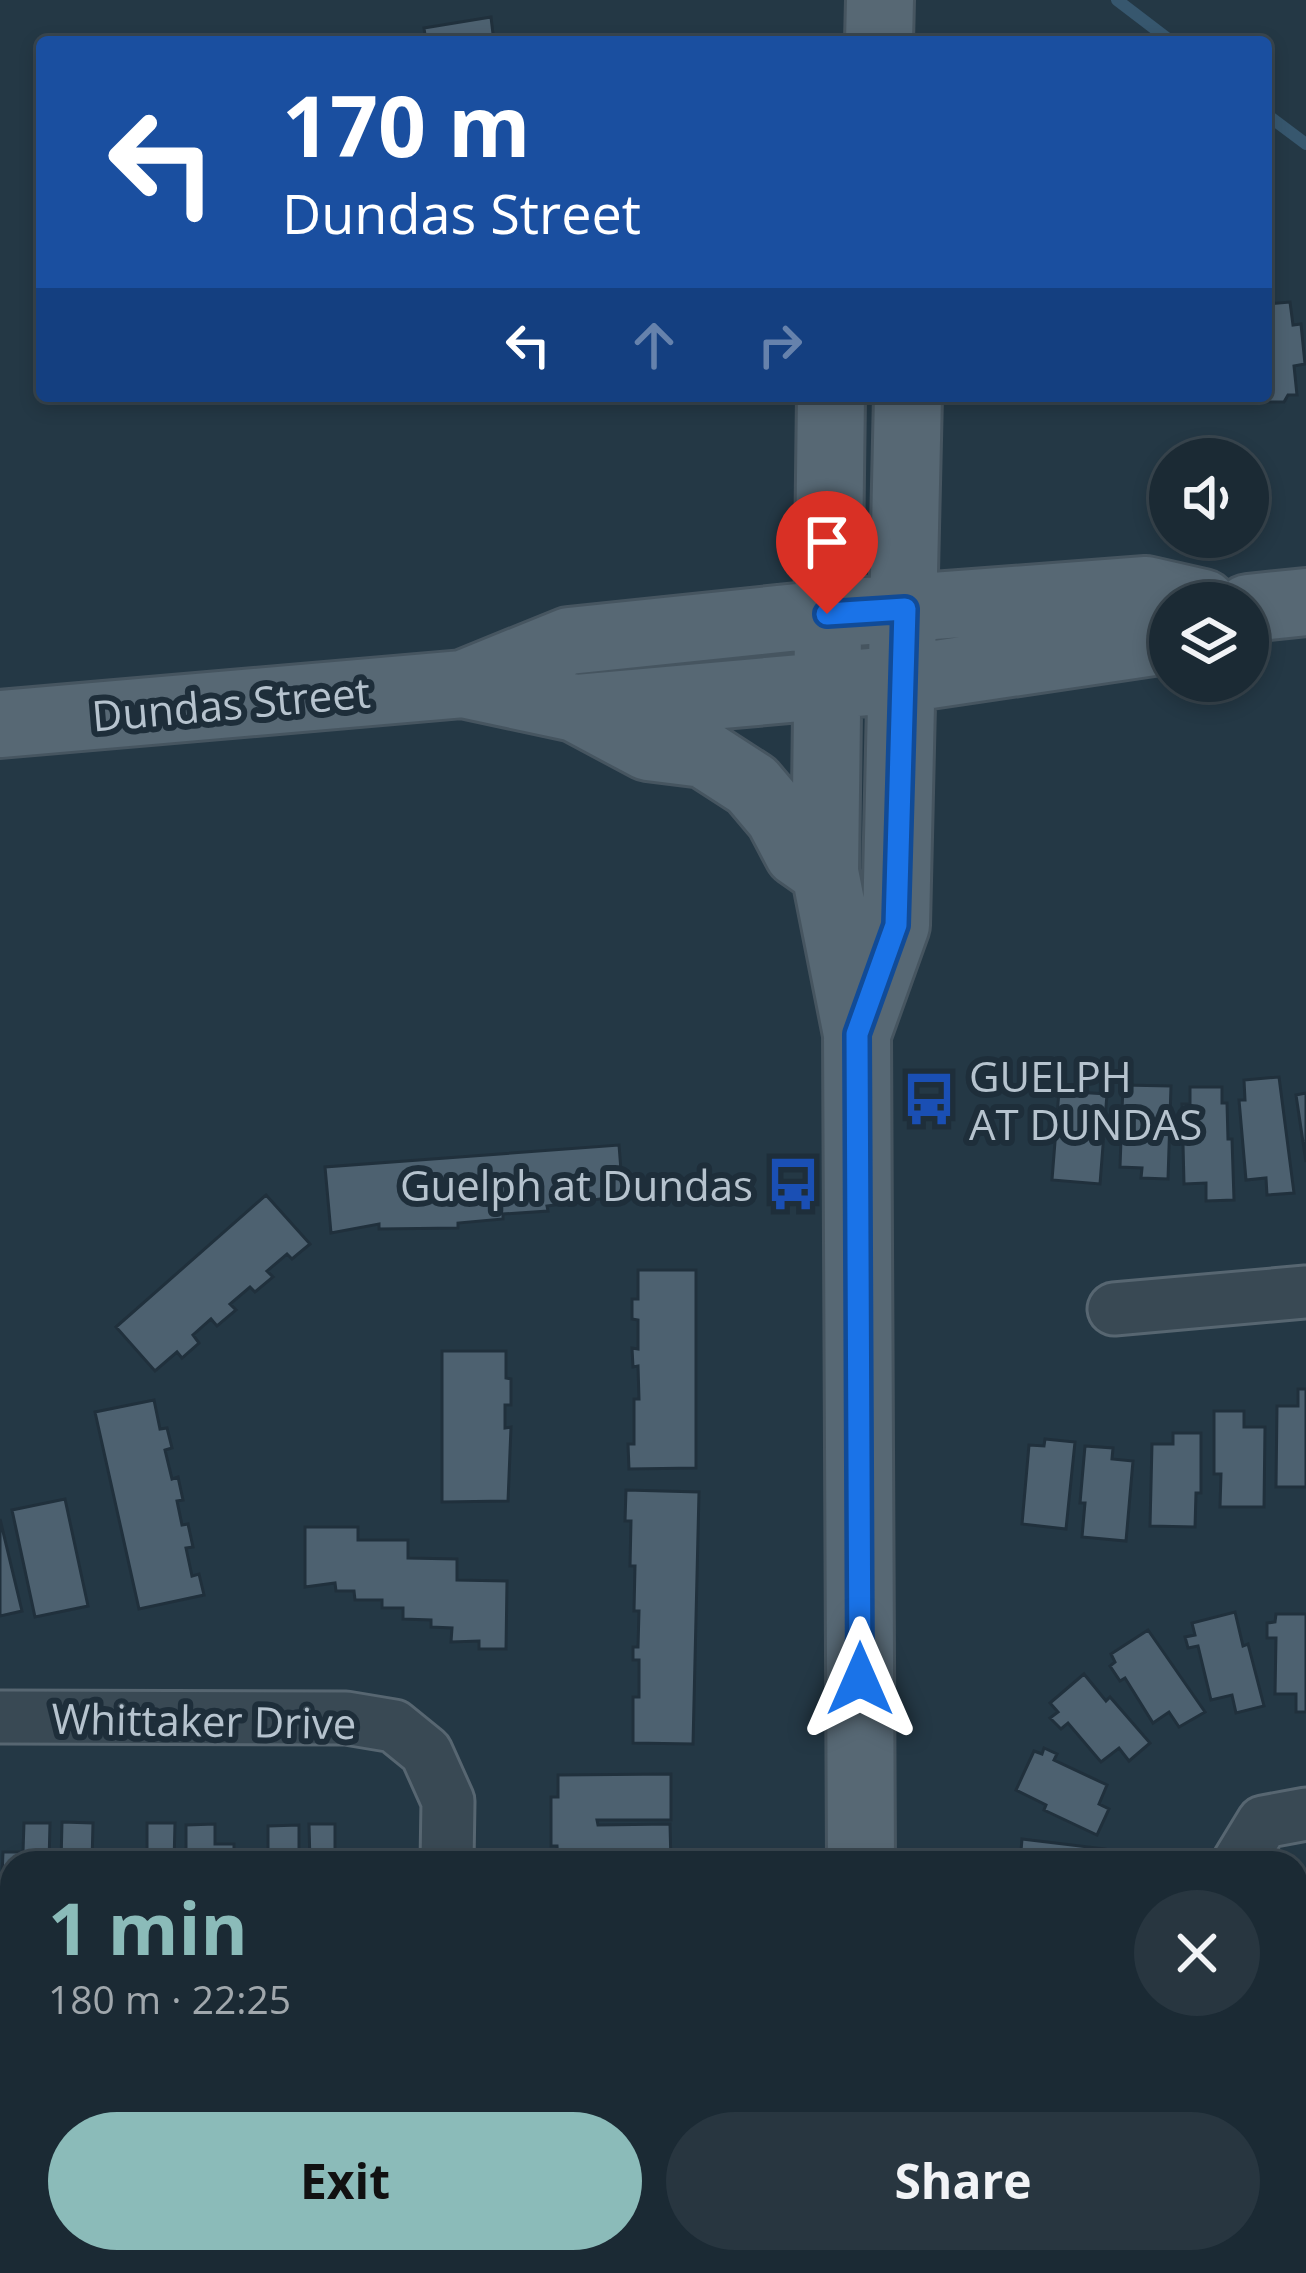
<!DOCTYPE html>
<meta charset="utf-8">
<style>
:root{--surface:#1b2a34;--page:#283640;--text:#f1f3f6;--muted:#a0a7ac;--line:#39464f;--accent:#8bbbb9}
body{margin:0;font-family:"Open Sans",sans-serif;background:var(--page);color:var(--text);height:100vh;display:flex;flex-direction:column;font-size:45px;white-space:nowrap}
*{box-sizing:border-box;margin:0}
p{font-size:39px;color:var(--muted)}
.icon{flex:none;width:66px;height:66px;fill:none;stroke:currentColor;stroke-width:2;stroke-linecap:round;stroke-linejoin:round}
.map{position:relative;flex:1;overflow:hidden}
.panel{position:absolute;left:0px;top:1851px;width:1308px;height:423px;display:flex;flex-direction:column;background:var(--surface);border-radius:36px 36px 0 0;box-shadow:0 6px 18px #0003,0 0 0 3px var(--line)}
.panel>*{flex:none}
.guide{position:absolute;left:36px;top:36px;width:1236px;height:366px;border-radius:12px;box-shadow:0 6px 18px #0003,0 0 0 3px var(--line);background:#1a4fa0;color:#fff;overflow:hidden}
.fabs{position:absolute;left:1149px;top:438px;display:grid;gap:24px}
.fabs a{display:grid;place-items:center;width:120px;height:120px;border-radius:50%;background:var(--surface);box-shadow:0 6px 18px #0003,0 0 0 3px var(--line);font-size:60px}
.pin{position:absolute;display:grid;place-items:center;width:102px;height:102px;color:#fff;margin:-123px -51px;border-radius:50% 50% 50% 0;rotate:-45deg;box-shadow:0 0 12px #0007}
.pin .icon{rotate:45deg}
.me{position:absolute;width:132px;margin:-66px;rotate:0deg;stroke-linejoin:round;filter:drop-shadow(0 0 9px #0008)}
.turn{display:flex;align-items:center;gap:42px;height:252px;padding:0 48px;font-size:54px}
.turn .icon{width:156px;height:156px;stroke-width:2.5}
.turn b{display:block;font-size:84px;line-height:102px}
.lanes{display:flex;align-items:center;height:114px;padding:0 48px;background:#0003;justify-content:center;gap:60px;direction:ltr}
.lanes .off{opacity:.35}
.round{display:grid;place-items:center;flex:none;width:126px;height:126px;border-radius:63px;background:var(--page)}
.summary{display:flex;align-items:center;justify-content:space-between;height:204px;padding:0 48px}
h1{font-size:72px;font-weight:700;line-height:90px;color:var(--accent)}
.button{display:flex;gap:24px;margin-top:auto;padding:24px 48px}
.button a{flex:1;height:138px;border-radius:72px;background:var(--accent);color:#111;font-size:48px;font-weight:700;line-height:138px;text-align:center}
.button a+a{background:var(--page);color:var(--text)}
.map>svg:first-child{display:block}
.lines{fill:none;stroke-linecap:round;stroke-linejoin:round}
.stream{stroke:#37576e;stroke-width:12}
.building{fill:#4d6170;stroke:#20303c;stroke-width:3}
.minor-casing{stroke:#576671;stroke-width:57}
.major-casing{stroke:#465560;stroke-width:72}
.minor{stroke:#394954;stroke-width:51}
.major{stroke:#576874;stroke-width:66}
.route-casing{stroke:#114b97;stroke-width:30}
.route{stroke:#1a73e8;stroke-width:21}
.labels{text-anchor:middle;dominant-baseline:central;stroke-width:12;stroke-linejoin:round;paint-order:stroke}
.street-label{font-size:42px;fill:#b6c3ce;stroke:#1e2e3a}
.poi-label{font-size:42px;fill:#b6c3ce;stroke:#1e2e3a;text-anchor:start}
</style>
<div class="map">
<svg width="1306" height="2273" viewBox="0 0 1306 2273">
<rect width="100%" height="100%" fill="#243845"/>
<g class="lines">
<path class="stream" d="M1117 0 1172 42
M1266 114 1306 144"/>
</g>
<path class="building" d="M491 17 494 42H426L424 28Z
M1290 302 1293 325 1301 324 1305 364 1294 366 1297 395H1288L1284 402H1265V398L1217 403 1216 396H1266V304Z
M1279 1077 1294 1193 1267 1195 1266 1178 1246 1180 1239 1100H1245L1244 1080Z
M1123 1085 1171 1086 1168 1179 1141 1178 1142 1168 1120 1167Z
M1190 1087H1222V1103H1227L1228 1139H1232L1234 1200 1206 1201V1183L1184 1184 1182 1104H1190Z
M1059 1091 1107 1094 1100 1184 1052 1180Z
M1306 1093V1162L1296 1095Z
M619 1145 623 1196 547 1206 548 1211 503 1214V1219L458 1223V1228L379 1229V1224L331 1233 325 1167Z
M266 1195 310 1244 292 1259 287 1254 267 1271 273 1277 255 1292 250 1287 230 1304 236 1310 217 1326 211 1319 193 1335 199 1343 182 1358 177 1352 155 1371 116 1327Z
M638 1270H696V1468L629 1469 628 1444H634V1399H639L638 1366 633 1367 632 1348 638 1349V1320L632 1319V1299H638Z
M442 1351H506V1378L511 1379V1405H505V1428L511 1427 508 1501 442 1502Z
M1298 1389H1306V1487H1276L1277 1406H1298Z
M154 1400 160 1429 167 1428 172 1448 165 1450 172 1479 178 1477 183 1500 177 1501 182 1525 188 1524 193 1547 186 1548 192 1576 199 1574 204 1595 139 1609 95 1412Z
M1214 1411H1244V1427H1265L1264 1507H1220L1221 1474H1214Z
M1173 1433H1201V1493H1196L1195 1527 1150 1526 1152 1444H1173Z
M1045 1439 1075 1442 1066 1529 1022 1524 1029 1445 1044 1446Z
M1085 1446 1113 1448 1112 1459 1133 1461 1126 1541 1082 1537 1085 1503H1080Z
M626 1490 699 1492 693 1744 633 1743V1697H639V1660H633V1647H638L639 1611H634L635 1566H630L631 1521H625Z
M65 1499 88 1606 35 1617 12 1510Z
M0 1519 22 1611 0 1616Z
M305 1527H358V1540H408V1558L457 1559V1580L507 1581 506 1649H479V1641L451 1642 452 1628 431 1627V1620L403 1619V1608H382V1600H355L354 1591H336L335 1583 305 1587Z
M1235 1612 1243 1646 1248 1644 1264 1706 1236 1713 1232 1695 1211 1700 1198 1646 1188 1648 1185 1637 1195 1635 1192 1623Z
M1276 1614H1306V1712H1296V1694H1275L1276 1638H1267V1623L1275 1622Z
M1148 1630 1205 1712 1179 1727 1169 1712 1153 1723 1125 1678 1120 1681 1110 1666 1115 1662 1111 1654Z
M1084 1674 1106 1701 1110 1697 1150 1743 1129 1761 1119 1748 1101 1762 1068 1723 1061 1729 1050 1718 1058 1712 1050 1703Z
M1044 1748 1057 1754 1054 1760 1107 1785 1099 1804 1109 1809 1097 1835 1044 1810 1046 1805 1016 1790 1034 1751 1042 1754Z
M671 1774V1820H597L598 1825 670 1824 671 1863H558L557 1846H551V1797H558V1775Z
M62 1822 93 1823 92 1863H61Z
M24 1823H50L49 1863H12V1927L0 1926 3 1852H23Z
M147 1823H175L174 1863H122V1858L147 1859Z
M215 1824V1844H234V1863H186V1825Z
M309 1824H335V1854H355L357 1863H310Z
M299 1825V1863H246L268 1862V1826Z
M1022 1839 1105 1849 1104 1863H1020Z
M0 2110 12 2116V2157L0 2181Z
M12 2213V2262L0 2233V2218Z
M1306 2233V2273H1287L1283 2262H1296V2237Z
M12 2262H68L70 2269 61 2273H17Z
M246 2262H334V2273H246Z
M557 2262H635V2273H557Z
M1096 2262H1150L1144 2273H1090Z
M1167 2262 1186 2268 1189 2262H1198L1213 2268 1211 2273H1162Z
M1223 2262 1254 2265 1275 2262 1278 2273H1226Z"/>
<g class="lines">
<defs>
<path id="minor" d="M1114 1309 1306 1292
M0 1717 346 1718 394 1726 426 1752 448 1801 447 1863
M1238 1863 1263 1822 1306 1814
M443 2273 444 2262"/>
<path id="major" d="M879 42 880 0
M831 396 825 872 857 1034 861 1863
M1248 608 1306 602
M463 684 569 641 827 614 1146 590 1203 603
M575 708 648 747 704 754 752 785 779 817 798 853 825 872
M0 724 463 684 575 708 903 679 1153 642 1170 635
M857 1034 896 925 908 396
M862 2262V2273"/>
</defs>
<use href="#minor" class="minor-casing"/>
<use href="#major" class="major-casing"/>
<use href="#minor" class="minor"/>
<use href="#major" class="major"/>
</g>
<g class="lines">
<defs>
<path id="route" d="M827 614 905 609 896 925 857 1034 860 1679"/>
</defs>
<use href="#route" class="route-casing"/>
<use href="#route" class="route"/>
</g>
<defs>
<symbol id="bus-bare" viewBox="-9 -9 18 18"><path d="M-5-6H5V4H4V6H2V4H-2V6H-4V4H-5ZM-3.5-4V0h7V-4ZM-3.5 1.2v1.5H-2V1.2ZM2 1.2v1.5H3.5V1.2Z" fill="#1a4fb4" stroke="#1e2e3a" stroke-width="2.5" paint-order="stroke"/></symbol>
</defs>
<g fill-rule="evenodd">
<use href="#bus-bare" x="891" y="1061" width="76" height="76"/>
<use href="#bus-bare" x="755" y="1146" width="76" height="76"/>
</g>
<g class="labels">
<g class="street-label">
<text transform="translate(231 703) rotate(-5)">Dundas Street</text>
<text transform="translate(204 1720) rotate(1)">Whittaker Drive</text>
</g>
<g class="poi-label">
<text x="969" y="1075">GUELPH<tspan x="969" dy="48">AT DUNDAS</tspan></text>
<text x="753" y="1184" text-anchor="end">Guelph at Dundas</text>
</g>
</g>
</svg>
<div class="fabs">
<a><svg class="icon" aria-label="sound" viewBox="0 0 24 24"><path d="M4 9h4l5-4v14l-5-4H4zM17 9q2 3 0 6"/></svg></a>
<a><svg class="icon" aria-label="layers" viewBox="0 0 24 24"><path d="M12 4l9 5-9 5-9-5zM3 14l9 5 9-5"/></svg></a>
</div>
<div class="pin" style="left:827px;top:614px;background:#d93025"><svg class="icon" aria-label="arrive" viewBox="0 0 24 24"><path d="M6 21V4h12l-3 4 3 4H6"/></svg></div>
<svg class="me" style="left:860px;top:1679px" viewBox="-20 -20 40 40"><path d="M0-17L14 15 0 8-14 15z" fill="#1a73e8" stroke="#fff" stroke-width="4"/></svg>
<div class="guide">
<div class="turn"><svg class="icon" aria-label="left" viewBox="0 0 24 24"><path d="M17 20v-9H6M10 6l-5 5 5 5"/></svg><div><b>170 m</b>Dundas Street</div></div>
<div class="lanes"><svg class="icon" aria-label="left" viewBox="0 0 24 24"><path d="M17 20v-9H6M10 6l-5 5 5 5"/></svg><svg class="icon off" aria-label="ahead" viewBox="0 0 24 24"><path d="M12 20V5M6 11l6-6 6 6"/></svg><svg class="icon off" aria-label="right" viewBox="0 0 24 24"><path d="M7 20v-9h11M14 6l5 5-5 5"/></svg></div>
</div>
<section class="panel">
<div class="summary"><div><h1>1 min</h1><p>180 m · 22:25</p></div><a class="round"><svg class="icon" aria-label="close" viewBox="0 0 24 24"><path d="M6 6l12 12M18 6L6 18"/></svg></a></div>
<div class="button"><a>Exit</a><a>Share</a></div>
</section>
</div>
